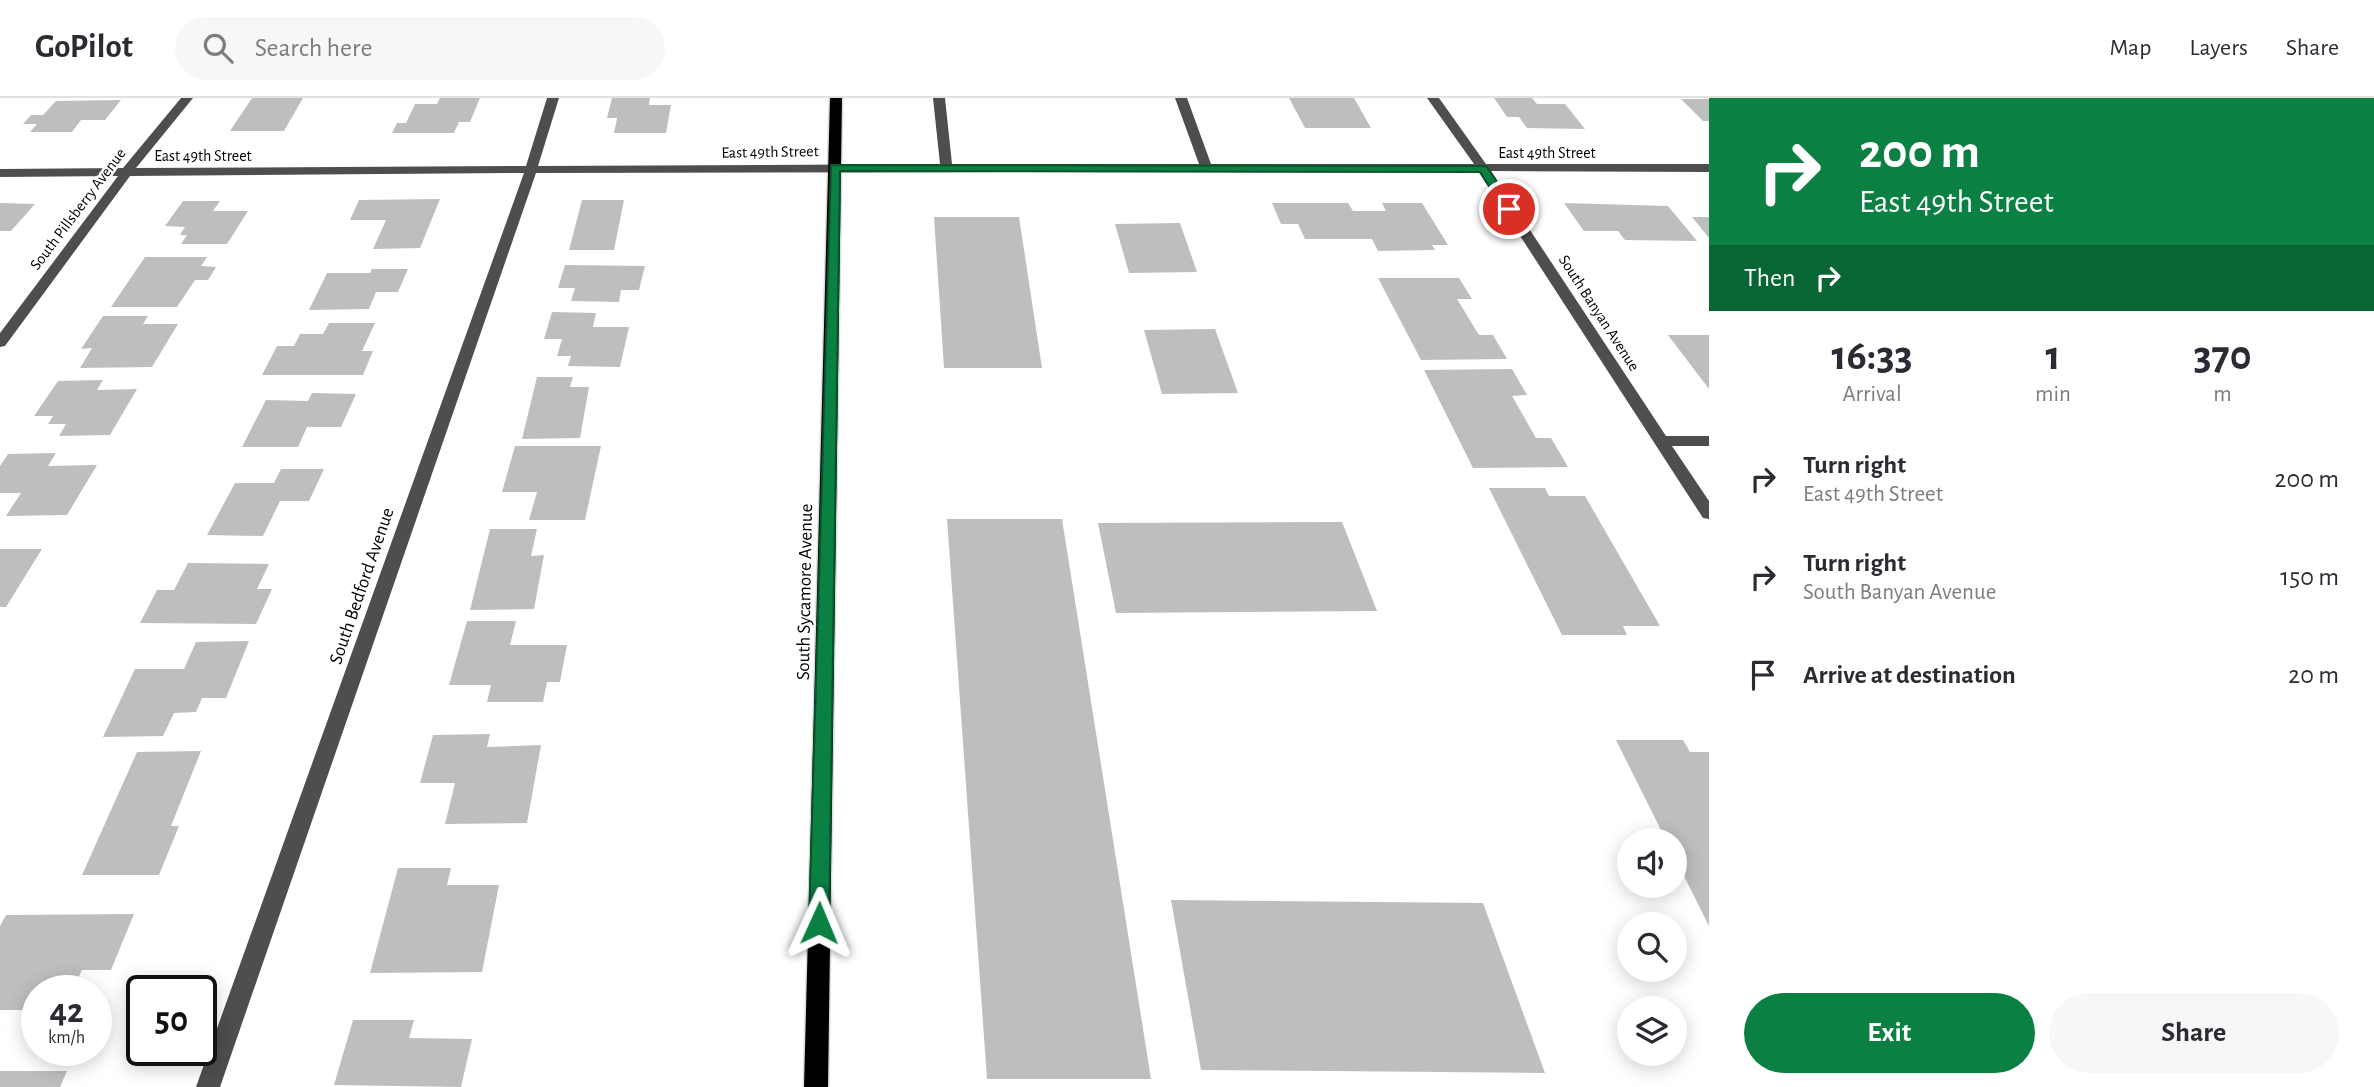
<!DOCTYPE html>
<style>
:root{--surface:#fff;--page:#f7f7f7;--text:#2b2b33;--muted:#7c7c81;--line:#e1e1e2;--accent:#0b8043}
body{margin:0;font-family:"Alegreya Sans",sans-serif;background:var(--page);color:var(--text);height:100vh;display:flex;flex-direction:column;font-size:26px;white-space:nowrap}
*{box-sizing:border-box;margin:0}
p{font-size:23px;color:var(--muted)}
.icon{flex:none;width:38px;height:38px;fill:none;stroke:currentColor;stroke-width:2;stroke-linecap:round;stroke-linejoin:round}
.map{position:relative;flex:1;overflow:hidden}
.details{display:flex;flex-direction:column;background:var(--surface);width:665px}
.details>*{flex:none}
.hud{background:#0b8043;color:#fff;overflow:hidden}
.tools{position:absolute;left:1617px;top:730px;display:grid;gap:14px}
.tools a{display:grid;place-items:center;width:70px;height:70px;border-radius:50%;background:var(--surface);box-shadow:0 4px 18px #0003;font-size:35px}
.speed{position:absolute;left:21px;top:877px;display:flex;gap:14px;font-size:35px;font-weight:700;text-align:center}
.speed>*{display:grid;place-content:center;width:91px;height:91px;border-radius:50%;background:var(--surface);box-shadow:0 4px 18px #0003;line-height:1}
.speed small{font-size:18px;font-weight:400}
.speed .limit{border:4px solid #111;border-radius:10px;background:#fff;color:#111}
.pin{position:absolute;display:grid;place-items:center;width:60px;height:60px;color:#fff;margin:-30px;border:4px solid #fff;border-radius:50%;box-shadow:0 2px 7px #0007}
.me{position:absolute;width:77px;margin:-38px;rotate:1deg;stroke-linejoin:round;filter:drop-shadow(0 0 5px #0008)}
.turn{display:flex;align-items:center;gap:24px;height:147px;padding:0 35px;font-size:32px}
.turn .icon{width:91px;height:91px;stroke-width:2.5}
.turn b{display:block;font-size:49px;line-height:60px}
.then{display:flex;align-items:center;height:66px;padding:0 35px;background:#0003;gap:14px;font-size:26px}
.eta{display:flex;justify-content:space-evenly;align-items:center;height:119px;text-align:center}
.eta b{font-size:42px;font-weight:700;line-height:49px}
.primary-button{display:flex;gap:14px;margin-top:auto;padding:14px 35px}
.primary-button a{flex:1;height:80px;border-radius:42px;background:var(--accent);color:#fff;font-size:28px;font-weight:700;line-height:80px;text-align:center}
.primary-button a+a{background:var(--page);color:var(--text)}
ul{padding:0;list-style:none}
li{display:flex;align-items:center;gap:21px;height:98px;padding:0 35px}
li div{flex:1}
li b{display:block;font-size:26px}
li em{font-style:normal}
header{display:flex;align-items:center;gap:42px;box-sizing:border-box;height:98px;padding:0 35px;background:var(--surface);border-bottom:2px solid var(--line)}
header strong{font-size:33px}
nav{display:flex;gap:38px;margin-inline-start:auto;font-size:24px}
.search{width:490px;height:63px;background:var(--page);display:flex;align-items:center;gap:18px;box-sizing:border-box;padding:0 24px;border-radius:38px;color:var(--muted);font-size:26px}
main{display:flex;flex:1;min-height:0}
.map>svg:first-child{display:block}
.building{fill:#bebebe}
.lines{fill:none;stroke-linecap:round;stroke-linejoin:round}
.major-casing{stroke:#dbdbdb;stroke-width:3}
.minor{fill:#4e4e4e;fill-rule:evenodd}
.major{fill:#000;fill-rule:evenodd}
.route{fill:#0b8043;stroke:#07532c;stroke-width:2}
.labels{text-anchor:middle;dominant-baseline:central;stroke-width:5;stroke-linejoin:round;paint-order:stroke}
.far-street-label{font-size:16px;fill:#000;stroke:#fff}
.street-label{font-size:19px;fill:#000;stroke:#fff}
</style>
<header>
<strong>GoPilot</strong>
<div class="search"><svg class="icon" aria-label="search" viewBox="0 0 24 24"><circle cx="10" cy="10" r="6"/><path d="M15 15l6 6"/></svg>Search here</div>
<nav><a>Map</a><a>Layers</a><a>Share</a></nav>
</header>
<main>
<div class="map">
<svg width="1709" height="989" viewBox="0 0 1709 989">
<rect width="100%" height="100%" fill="#fff"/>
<path class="building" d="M252 0H303L284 33H230Z
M440 0H480L470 24H459L454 35H392L397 25H406L415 6H437Z
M612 0H650L649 7H671L666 35H614L617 20H607Z
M1289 0H1354L1371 30H1305Z
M1494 0H1532L1537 6H1565L1585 31 1527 30 1519 19H1507Z
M1681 1H1709V23H1703Z
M121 2 105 22H81L72 34H30L37 26H23L31 17H43L56 3Z
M440 101 420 150 373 151 386 122H350L359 102Z
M582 102H624L614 152H569Z
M183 103H220L213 113H248L227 146H181L187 137H180L185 129 165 128Z
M0 105 35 106 11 133H0Z
M1272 105H1348L1353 113H1386L1382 105H1422L1448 147H1432L1435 152 1378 153 1372 141H1305L1298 126H1281Z
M1564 105 1668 108 1697 143 1625 142 1618 133H1584Z
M934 119H1019L1042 270H944Z
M1692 119H1709V140Z
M1180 125 1197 174 1129 175 1115 126Z
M145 159H207L201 168 216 169 208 182H195L177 209H111Z
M565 167 645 168 639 192H621L619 204 571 203 575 190H558Z
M372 171H408L398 194H376L369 211 309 212 327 175H370Z
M1378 180H1459L1472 201H1457L1479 237H1493L1507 261 1421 262Z
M552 214 596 215 593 229H629L620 269 568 268 571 258H557L562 241H544Z
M103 218H148L143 226H178L152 269 80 270 92 250 81 251Z
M329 225H375L362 253H373L363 277H262L277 248H294L300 236H323Z
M1215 231 1238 295 1162 296 1144 232Z
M1668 237H1709V291Z
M1512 271 1527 297 1512 298 1536 340H1551L1568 369 1473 370 1424 272Z
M537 279H573L570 289H589L580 340 522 341Z
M103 282 97 292 137 291 110 337 59 338 66 326H48L53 318H34L58 283Z
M312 295 356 296 341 329H307L298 349H242L266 302 308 303Z
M515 348H601L585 422H529L537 394H502Z
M56 355 48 368 97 367 67 417 6 418 21 395H0V368L8 356Z
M281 371H324L309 403H280L263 438 207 437 235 385H274Z
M1489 390H1545L1549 398H1585L1660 528H1623L1627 537H1562Z
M947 421H1062L1151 981H987Z
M1342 424 1377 513 1116 515 1098 425Z
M490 431H537L531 458 544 457 534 511 470 512Z
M0 451H42L6 509H0Z
M188 465 269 466 257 491H272L256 526 140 525 157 492H174Z
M467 523H516L510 547H567L560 584H547L543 604H487L491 587H449Z
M249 543 226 600H202L196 614 174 615 163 638 103 639 135 571H184L196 544Z
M490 636 487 649 541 647 527 725 445 726 455 685H420L433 637Z
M1616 642H1683L1690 654H1709V828L1675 760V742H1666Z
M201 653 171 728H179L159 777H82L137 654Z
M398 770H451L447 787H499L482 874 370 875Z
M1171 802 1483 805 1545 975 1201 972Z
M134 816 111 872H82L74 889H48L46 892H37V912H0V828L6 817Z
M353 922H414L409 940 472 941 461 989 334 987Z
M0 973H67L60 989H0Z"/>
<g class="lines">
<defs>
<path id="major" d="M830 0H842L828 989H804Z"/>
</defs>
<use href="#major" class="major-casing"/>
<path class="minor" d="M181 0H193L136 70 526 68 547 0H559L538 68 940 66 933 0H945L952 66H1199L1175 0H1187L1211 66H1474L1427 0H1439L1486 66H1709V74L1491 73 1666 338H1709V348H1672L1709 403V421L1703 420 1478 73 536 75 220 989H196L524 75 130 78 5 248 0 249V235L118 78 0 79V71L123 70Z"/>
<use href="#major" class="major"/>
</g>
<path class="route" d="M831 67 1483 68 1487 69 1515 111 1505 113 1480 74 840 73 829 825 826 831 819 834 812 831 809 825Z"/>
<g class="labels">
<g class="far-street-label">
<text transform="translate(770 54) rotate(-1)">East 49th Street</text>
<text x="1547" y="55">East 49th Street</text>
<text x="203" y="58">East 49th Street</text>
<text transform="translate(78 111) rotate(-53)">South Pillsberry Avenue</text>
<text transform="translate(1599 215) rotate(57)">South Banyan Avenue</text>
</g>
<g class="street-label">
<text transform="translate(362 488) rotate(-71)">South Bedford Avenue</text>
<text transform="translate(805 494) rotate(-89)">South Sycamore Avenue</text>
</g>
</g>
</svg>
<div class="tools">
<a><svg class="icon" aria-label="sound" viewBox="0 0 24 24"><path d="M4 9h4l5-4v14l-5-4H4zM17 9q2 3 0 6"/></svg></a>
<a><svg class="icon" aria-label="search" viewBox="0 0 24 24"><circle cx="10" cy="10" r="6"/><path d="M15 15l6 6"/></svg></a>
<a><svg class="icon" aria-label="layers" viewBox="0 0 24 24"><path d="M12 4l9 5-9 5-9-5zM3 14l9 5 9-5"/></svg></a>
</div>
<div class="speed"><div>42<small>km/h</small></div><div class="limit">50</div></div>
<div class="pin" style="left:1509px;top:111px;background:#d93025"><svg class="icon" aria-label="arrive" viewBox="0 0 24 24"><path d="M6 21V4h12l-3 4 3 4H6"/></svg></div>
<svg class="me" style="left:819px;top:825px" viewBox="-20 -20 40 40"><path d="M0-17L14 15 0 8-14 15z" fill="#0b8043" stroke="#fff" stroke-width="4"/></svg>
</div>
<section class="details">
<div class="hud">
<div class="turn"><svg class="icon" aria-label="right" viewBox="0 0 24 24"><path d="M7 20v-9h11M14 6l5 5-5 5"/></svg><div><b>200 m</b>East 49th Street</div></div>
<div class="then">Then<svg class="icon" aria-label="right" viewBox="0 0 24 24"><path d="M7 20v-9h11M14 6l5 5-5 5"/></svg></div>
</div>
<div class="eta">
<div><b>16:33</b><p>Arrival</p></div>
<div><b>1</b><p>min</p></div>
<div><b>370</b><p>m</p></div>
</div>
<ul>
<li><svg class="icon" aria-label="right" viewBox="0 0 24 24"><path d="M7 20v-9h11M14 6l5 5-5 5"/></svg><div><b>Turn right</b><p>East 49th Street</p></div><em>200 m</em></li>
<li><svg class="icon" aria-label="right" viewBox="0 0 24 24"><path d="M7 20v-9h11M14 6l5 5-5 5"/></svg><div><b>Turn right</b><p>South Banyan Avenue</p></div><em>150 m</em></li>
<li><svg class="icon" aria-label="arrive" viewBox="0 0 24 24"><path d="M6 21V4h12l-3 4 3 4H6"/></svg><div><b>Arrive at destination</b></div><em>20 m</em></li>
</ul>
<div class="primary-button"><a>Exit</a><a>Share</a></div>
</section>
</main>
